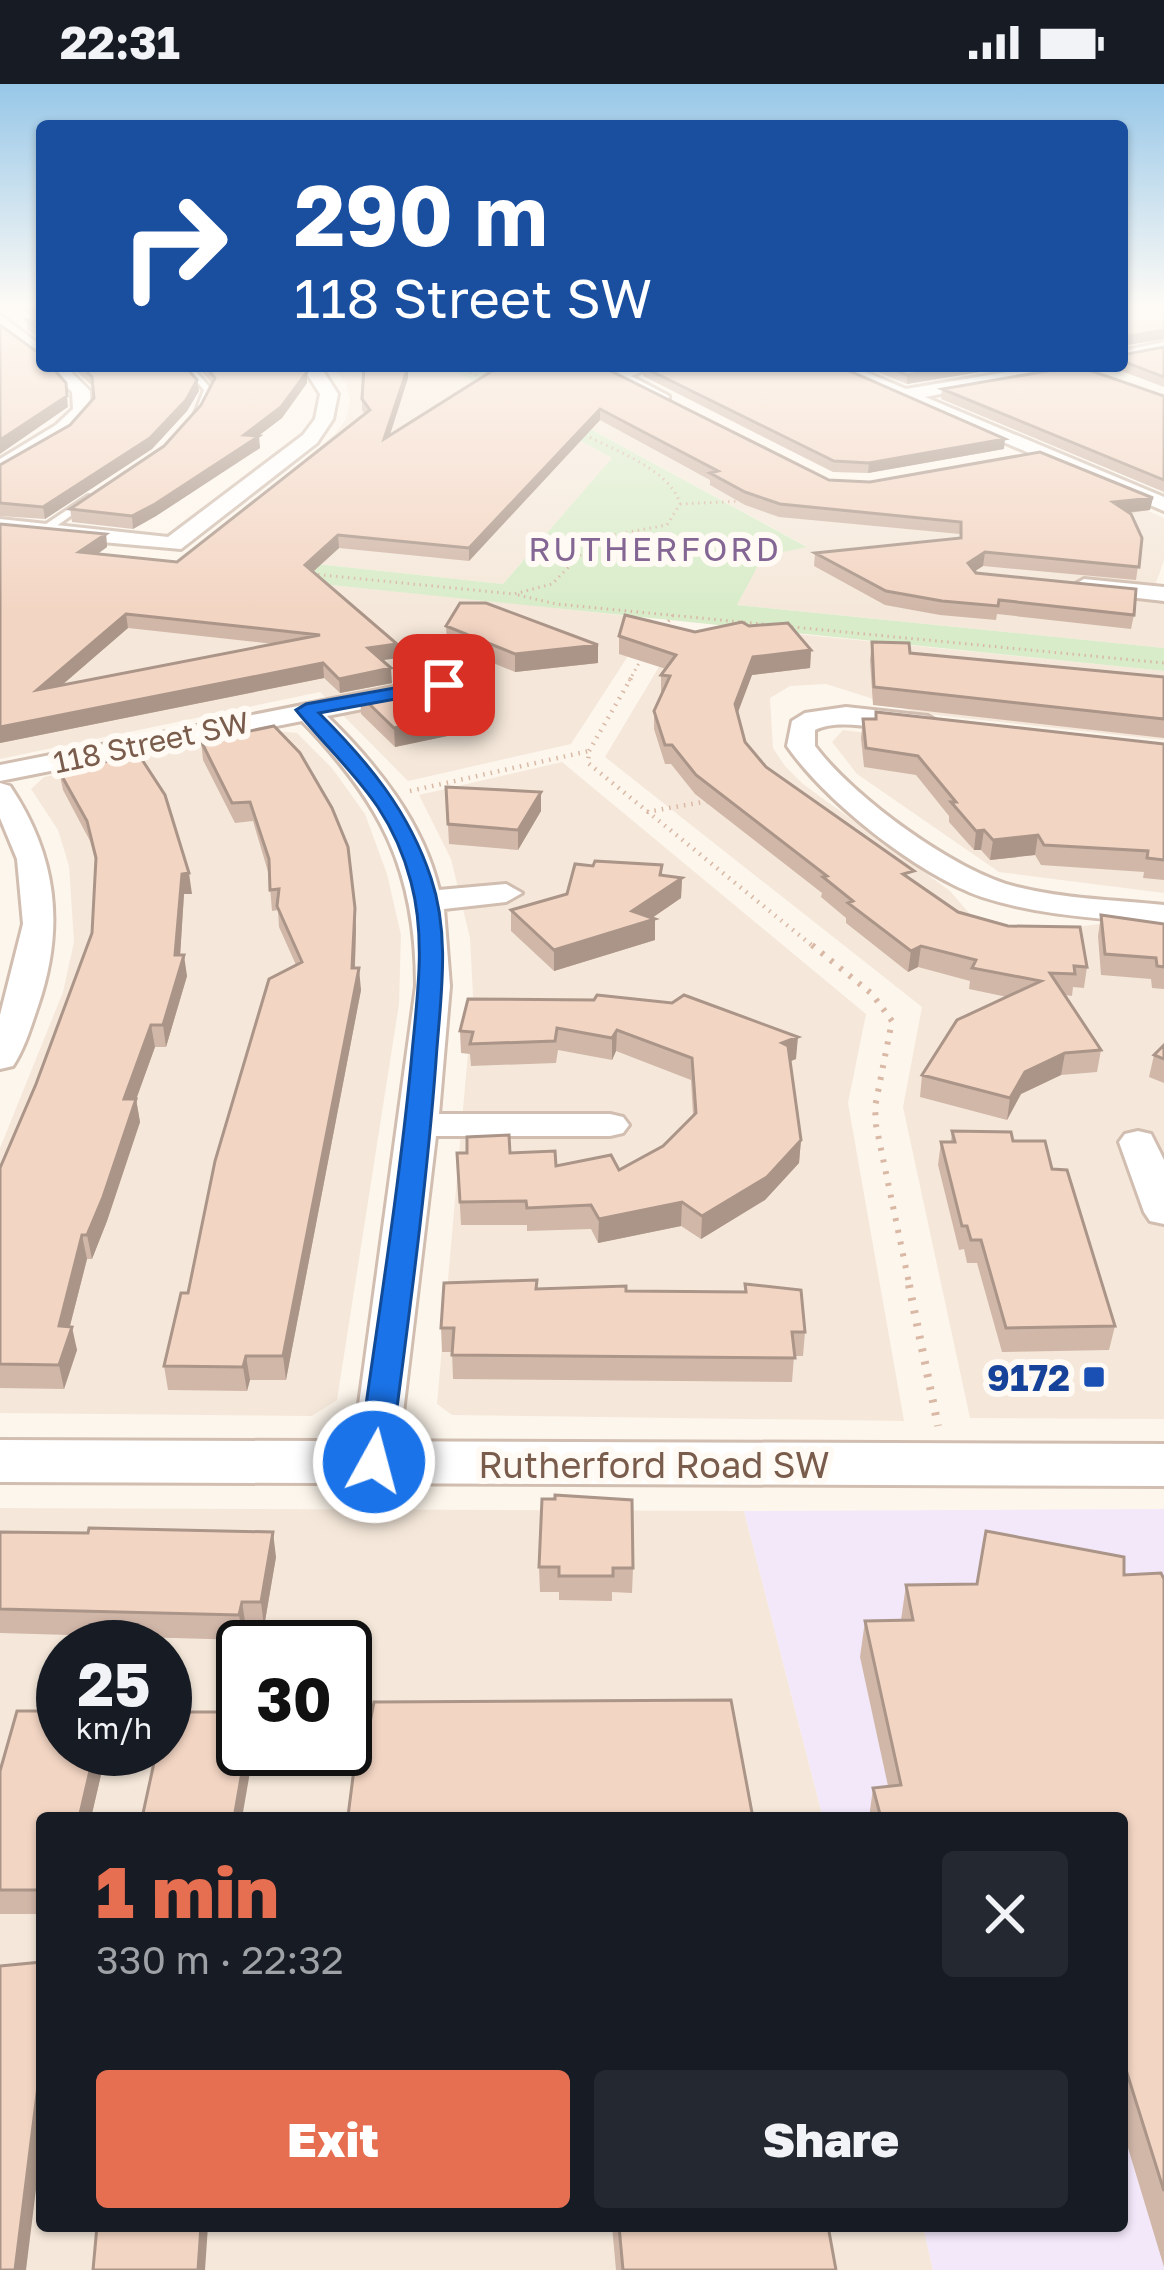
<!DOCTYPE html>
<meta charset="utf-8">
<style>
:root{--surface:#171b24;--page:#242831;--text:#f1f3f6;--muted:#9ea1a6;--accent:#e76f51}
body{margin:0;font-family:"Golos Text",sans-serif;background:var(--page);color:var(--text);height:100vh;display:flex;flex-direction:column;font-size:45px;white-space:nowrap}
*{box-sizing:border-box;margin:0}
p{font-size:39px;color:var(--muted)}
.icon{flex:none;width:66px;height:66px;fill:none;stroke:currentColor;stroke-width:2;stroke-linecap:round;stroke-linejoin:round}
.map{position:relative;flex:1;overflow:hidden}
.side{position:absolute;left:36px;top:1728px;width:1092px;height:420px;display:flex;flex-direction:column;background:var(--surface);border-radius:12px;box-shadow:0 3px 9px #0004}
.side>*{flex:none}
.banner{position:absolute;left:36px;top:36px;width:1092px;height:252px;border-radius:12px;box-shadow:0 3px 9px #0004;background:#1a4fa0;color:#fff;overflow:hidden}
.speed{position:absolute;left:36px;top:1536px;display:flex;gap:24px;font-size:60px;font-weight:700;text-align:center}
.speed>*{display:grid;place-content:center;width:156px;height:156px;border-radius:50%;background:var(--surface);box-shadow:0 3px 9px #0004;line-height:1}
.speed small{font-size:30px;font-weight:400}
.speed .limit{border:6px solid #111;border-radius:18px;background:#fff;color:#111}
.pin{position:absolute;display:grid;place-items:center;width:102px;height:102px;color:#fff;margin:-51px;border-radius:24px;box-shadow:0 6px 18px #0006}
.me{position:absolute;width:132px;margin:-66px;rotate:7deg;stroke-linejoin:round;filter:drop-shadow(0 0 9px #0008)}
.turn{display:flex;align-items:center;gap:42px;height:252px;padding:0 60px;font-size:54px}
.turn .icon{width:156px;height:156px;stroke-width:2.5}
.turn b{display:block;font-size:84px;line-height:102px}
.round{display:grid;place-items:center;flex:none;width:126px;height:126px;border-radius:12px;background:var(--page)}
.summary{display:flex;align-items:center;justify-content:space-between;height:204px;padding:0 60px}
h1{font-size:72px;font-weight:800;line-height:90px;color:var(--accent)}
.cta{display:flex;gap:24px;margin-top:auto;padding:24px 60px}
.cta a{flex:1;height:138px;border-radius:12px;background:var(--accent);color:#fff;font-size:48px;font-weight:800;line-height:138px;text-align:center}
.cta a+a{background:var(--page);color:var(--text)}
.status{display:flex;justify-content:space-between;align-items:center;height:84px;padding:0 60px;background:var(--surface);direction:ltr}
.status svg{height:33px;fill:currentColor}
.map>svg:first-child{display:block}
.residential{fill:#f5e8da;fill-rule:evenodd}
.education{fill:#f3e8fa}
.green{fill:#d8ecc9}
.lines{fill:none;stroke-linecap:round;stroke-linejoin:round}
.service-casing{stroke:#d1beb0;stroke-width:6}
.minor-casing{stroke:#d1beb0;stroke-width:6}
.tertiary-casing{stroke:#d1beb0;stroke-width:6}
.path-far3{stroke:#d9b8a5;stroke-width:3;stroke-dasharray:1.5 4.5;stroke-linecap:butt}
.path-far2{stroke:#d9b8a5;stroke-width:4.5;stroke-dasharray:1.5 6;stroke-linecap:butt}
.path-far1{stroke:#d9b8a5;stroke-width:6;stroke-dasharray:3 9;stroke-linecap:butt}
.path{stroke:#d9b8a5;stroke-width:8;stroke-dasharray:3 10;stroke-linecap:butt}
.service{fill:#fff;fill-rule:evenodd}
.minor{fill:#fff;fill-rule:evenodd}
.tertiary{fill:#fff;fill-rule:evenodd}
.wall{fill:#d1b7a8;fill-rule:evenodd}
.shaded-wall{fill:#aa9588}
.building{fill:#f3d5c3;stroke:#aa9588;stroke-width:3;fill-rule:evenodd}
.route{fill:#1a73e8;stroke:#114b97;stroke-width:3}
.transit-dot{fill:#1a4fb4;stroke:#fffaf3;stroke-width:4.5}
.labels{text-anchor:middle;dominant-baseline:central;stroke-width:12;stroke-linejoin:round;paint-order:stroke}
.far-street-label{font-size:30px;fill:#7a5c4d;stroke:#fffaf3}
.far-neighbourhood-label{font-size:33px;letter-spacing:3px;fill:#846695;stroke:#fffaf3}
.transit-label{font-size:36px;font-weight:bold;fill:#164399;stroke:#fffaf3;text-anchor:end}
.street-label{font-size:36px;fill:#7a5c4d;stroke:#fffaf3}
</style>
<div class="status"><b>22:31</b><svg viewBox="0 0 49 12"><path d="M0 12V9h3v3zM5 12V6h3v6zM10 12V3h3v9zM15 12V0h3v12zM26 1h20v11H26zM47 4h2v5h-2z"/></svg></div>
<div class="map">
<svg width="1164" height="2186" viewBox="0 0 1164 2186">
<rect width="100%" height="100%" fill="#fdf6ec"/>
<path class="residential" d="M332 282H446L613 374 503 500 195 467 336 349 346 335 350 315 346 300Z
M475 282H597L809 410 1040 380 1164 434V476L1150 516 1164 518V564L736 521 763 472 806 462Z
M0 468 513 519 652 535 571 660 408 697 320 608 0 675Z
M718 542 1164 587V656L918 629 826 600 790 602 770 614 773 664 785 682 803 700 950 807 976 837 1031 849 1099 840 1164 846V1335L970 1334 903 1023 922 923 605 673 678 551Z
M267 646 297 649 332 684 365 730 387 790 401 851 399 920 337 1316 312 1332 0 1329V1064L63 908 74 858 69 782 58 746 31 705 44 693Z
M843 646 1164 686V809L999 788 857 690 832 658Z
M562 678 866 930 848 1019 904 1337 452 1331 437 1320 473 912 470 854 451 775 419 711Z
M0 1424 744 1427 823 1734H42V2142H923L933 2186H0ZM63 1563H165V1665H63ZM243 1563H345V1665H243Z"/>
<path class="education" d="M1164 1425V2186H933L923 2142H1122V1734H823L744 1427Z"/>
<path class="green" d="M446 282H475L807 463 763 472 737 521 1164 564V587L167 484 195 467 503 500 612 374Z"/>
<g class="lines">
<defs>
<path id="service" d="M183 282H191L212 306 201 334 194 332 204 306Z
M88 412 96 414 48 448H40V444Z"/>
<path id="minor" d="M0 231 42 262V276L0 244Z
M1164 258V268L1122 277V267Z
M46 282H65L90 307 91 326 70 349 0 390V375L56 341 73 325 72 308Z
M302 282H320L338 310 333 335 317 359 181 465 0 449V435L168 453 303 351 315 335 320 310Z
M628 282H656L631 292 669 312V320H655L607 291Z
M827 282H851L906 305 1043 282H1083L925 313 1164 413V427Z
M1084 495 1164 503V517L1076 507 1072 502Z
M444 593 453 595 457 601 453 607 327 632C376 680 423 738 439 806L506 800 522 809 506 818 444 825 450 902 439 1030H610L623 1033 629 1041 623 1049 610 1052H436L397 1379 390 1391 374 1396 358 1391 351 1379 416 902C416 787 382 719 302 637L0 697V681Z
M846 623 928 632 942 640C918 662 851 628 815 646V662C853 713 955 788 1017 803 1065 815 1115 816 1164 821V841C1103 834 1040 832 982 813 917 790 826 718 787 662L792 637 805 629Z
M0 699 10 702C57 772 65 843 38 922 31 942 25 964 13 982L0 985V931L23 840 17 775 0 734Z
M1138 1047 1151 1050 1164 1076V1140L1150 1137 1144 1128 1119 1058 1125 1050Z"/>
<path id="tertiary" d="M0 1356 1164 1360V1402L0 1398Z"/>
</defs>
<use href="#service" class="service-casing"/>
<use href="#minor" class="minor-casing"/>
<use href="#tertiary" class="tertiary-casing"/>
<path class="path-far3" d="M460 282 488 298
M680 420 742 417
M312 490 514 510 552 500 597 454 667 441 680 420C671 385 609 364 579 348
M518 511 556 520 1164 579
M661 547 674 530
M629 597 643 572"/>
<path class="path-far2" d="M631 594 589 667 588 679 815 864
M410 707 589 667
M647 728 708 717"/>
<path class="path-far1" d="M812 861 872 910 892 937 875 1023 876 1041 910 1204"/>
<path class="path" d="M909 1201 938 1342"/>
<use href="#service" class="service"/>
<use href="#minor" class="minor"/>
<use href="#tertiary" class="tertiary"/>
</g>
<path class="wall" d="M17 221H42V256L27 245 25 235 38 238Z
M1164 263V303L1108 282H1122V271Z
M71 282H185L197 296 199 307 187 327 152 365 45 435 0 432V381L70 341 94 314 93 303Z
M197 282H304L307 299 282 334 258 352 260 364 156 432 133 445 72 438 70 425 164 362 201 321 212 300Z
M863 282H1016L907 300Z
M643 283 1004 365 868 389 833 388 643 292Z
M609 286 829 396 1150 426 1129 429 1142 454 1136 496 983 482 975 487 1134 531 1131 545 997 530 996 536 940 531 885 521 814 482 815 469 960 454V450L779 433 745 421 710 401V396L600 336 469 477 339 464 313 488 397 560 398 574 382 576 392 599 340 609 324 594 0 659 106 450 107 463 97 470 177 478 365 330 362 326V315L408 294 390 351ZM128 544 274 560 62 601Z
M942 305 1164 312V408L941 315Z
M446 542 598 561V579L515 588 447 560Z
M749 542 811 566 810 584 752 591 737 629 745 658 766 683 913 797 958 828 1087 883 1084 904 1073 903 1072 912 1065 911 1101 966 1097 988 1061 991 1021 1010 1007 1036 920 1013 922 991 1007 913 969 905 970 897 918 883 908 888 846 839V834L821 813 822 809 695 710 671 680H665L654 645V627L662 610 661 609V591L666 585 619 570V552L695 548Z
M872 558 910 569 1164 593V654L873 621 870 576Z
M360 611 451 632 452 651 395 663 361 630Z
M876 628 1164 660V796L1143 794 1144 788 1041 781 1035 771 990 776 981 766H974L949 738V732L916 691 864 683 861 654 863 635H875Z
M201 657 356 844 355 884 361 906 286 1296H250L247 1307 168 1306 164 1282 296 881 279 843 278 826 272 827 269 791 253 737 235 739 203 676Z
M59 687 192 810H184L180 871 187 892 166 963H155L136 1015 140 1038 107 1137 92 1175H87L70 1242 77 1266 64 1305 0 1304V1084L36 1000 92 849 96 779 90 757 63 706Z
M446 703 541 727 518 766 449 760Z
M662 781V791L682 794 681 814 652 834 655 856 554 887 511 847V826L567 810 593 782Z
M1101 831 1164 840V905L1152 904 1151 895 1101 891 1098 852Z
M468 915 796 975 790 977 801 1056 799 1079 765 1116 701 1155 681 1142 598 1159 591 1145 527 1147V1141H461L457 1069H510L556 1082 619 1086 663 1062 693 1031 691 996 616 967 612 976 558 966 556 979 471 982 470 970 461 969 460 947Z
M1164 961V999L1149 993 1154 971Z
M952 1047 1013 1057 1052 1085 1115 1242 1109 1266 1002 1268 977 1179H967L964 1165 959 1166 938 1081 941 1058H951Z
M745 1200 805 1248 803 1272H794L792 1298 453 1295 452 1268H442L441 1244 537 1205 745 1208Z
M0 1448 276 1473 264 1543H246L243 1556 0 1549Z
M539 1483 633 1484 632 1509 612 1508V1517L559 1516V1508H540Z
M1124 1491 1164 1495V2183L1122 2044V1734H869L873 1704 888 1702 860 1573 865 1537 901 1536 906 1501 977 1500Z
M63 1665H107L91 1734H42V1830H0V1687Z
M612 2142H828L836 2186H616Z"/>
<path class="shaded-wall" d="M1164 246V255L1122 262 1123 253Z
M960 282H1016L907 300V291Z
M408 283V294L385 366 384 355Z
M307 288V299L282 334 257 353 259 352 260 364 156 432 133 445 132 432 244 351Z
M197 296 199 307 187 327 152 365 45 435 43 423Z
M66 299 68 323 0 370V356Z
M600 325V336L469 477V464Z
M1005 355 1004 365 868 389 869 379Z
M1153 414 1150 426 1111 430 1113 418Z
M106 450 107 463 81 482 79 468Z
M338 451 339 464 306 494 305 481Z
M985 468 983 482 967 492 968 479Z
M126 530 128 544 40 620 37 606Z
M397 560 398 574 369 578 368 564Z
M598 561V579L515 588V570Z
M811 566 810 584 752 591 734 639 735 620 753 573Z
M323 579 324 594 0 659V643Z
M391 584 392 599 340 609 339 595Z
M451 632 452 651 395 663 394 644Z
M541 708V727L518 766V746Z
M984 746 981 766H974L976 747Z
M1038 751 1035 771 990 776 993 756Z
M662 781V802L682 794 681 814 646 838 655 835V856L554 887V866L660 791Z
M189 789 192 810H184L179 889 184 871 187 892 166 963 163 941 175 871 182 790Z
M355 824 356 844 354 906 352 884Z
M921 862 918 883 908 888 911 867Z
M359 884 361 906 286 1296 283 1272Z
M151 941 155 963 128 1038 124 1015Z
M617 946 616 967 612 976V954Z
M798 953 796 975 781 981 782 959Z
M1065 969 1061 991 1021 1010 1007 1036 1010 1014 1025 988Z
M136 1015 140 1038 107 1137 92 1175 87 1151Z
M801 1056 799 1079 765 1116 701 1155 702 1132Z
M682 1118 681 1142 598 1159 599 1135Z
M82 1151 87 1175 64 1265 72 1243 77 1266 64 1305 59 1281V1242Z
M246 1272 250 1296 247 1307 243 1283Z
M273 1448 276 1473 264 1543 261 1518Z
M242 1518 246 1543 243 1556 239 1531Z
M95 1665H107L91 1734H79Z
M246 1665H254L242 1734H234Z
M42 1970V2057L26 2186H15Z
M201 2142H208L205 2186H198Z"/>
<path class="building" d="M27 221H42V232Z
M1122 221H1164V246L1123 253 1122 258Z
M25 235 42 239V247Z
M0 241 40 270 42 282H51L66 299 67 312 0 356Z
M1164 263V293L1122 277V271Z
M81 282H185L197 296 186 316 150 354 43 423 0 419V381L70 341 94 314 92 293Z
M205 282H304L307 288 281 323 244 351 259 352 155 420 132 432 70 425 164 362 201 321 215 294Z
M364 282 408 283 384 355 500 282H604L605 284 829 396 870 398 1040 368 1153 414 1113 418 1131 430 1142 454 1139 483 985 468 968 479 976 489 1136 505 1134 531 999 516 998 522 942 517 886 507 815 469 961 454V438L780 420 745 408 710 389 718 387 600 325 469 464 338 451 305 481 397 560 368 564 391 584 339 595 323 579 0 643V440L106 450 79 468 177 478 370 326 362 315ZM126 530 320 551 37 606Z
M648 282H838L1005 355 869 379 834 377 643 283Z
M886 282H960L907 291Z
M1077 282 1164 312V396L942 305Z
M460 519H486L598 561 515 570 446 542Z
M625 531 695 548 742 538 749 542 788 539 811 566 753 573 735 620 745 658 766 683 914 787 903 790 958 828 1008 842 1080 843 1087 883 1074 882 1075 890 1050 889 1101 966 1065 969 1025 988 1010 1014 922 991 957 936 1041 897 972 884 976 876 921 862 911 867 848 819 853 817 823 793 827 792 696 691 672 661H665L654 627 670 592 661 591 676 571 619 552Z
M872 558 909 559 910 569 1164 593V635L874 603Z
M414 601 451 632 394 644 360 611Z
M876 628 1164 660V776L1147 774 1148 767 1044 761 1038 751 993 756 984 746 976 747 951 718H956L918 672 866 664 863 635H876Z
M274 642 300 669 332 724 348 763 355 824 352 884H359L283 1272H246L243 1283 164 1282 181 1209H188L215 1077 269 895 302 878 277 822 279 805 270 806 269 775 250 718 232 719 201 657Z
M139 671 165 711 189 789 182 790 175 871H184L163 941H151L124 1015H136L103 1113 87 1151H82L59 1242 72 1243 59 1281 0 1280V1084L36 1000 92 849 96 774 87 737 59 687Z
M446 703 541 708 518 746 448 740Z
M595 777 662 781 660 791 682 794 632 827 655 835 554 866 511 826 567 810 575 780 593 782Z
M1101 831 1164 840V883L1157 882 1156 874 1105 870Z
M597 911 672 919 684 911 798 953 782 959 788 962 801 1056 767 1093 702 1132 682 1118 599 1135 591 1121 527 1124 526 1117 460 1118 457 1069H467V1053L509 1051 510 1069 555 1067 556 1082 611 1071 619 1086 663 1062 696 1029 692 974 617 946 612 954 557 944 555 957 470 960 473 948 460 947 468 915 594 916Z
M1164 961V975L1154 971Z
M952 1047 1011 1048 1013 1057H1045L1052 1085 1067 1086 1115 1242 1006 1244 981 1156H971L967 1142H962L941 1058H955Z
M537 1196 536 1205 626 1202V1207L746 1208 745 1200 801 1206 805 1248H792L795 1274 452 1271 454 1244H441L444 1199Z
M555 1411 632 1416 633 1484H613V1492H559V1483H539L542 1415H555Z
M89 1444 273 1448 261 1518H242L239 1531 0 1525V1448L88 1449Z
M986 1447 1124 1473V1491L1161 1489 1164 1495V2107L1122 1973V1734H881L873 1704 901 1701 865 1537 913 1536 906 1501 977 1500Z
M731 1616 753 1734H362V1732H348L358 1654H367L374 1618Z
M17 1627H63V1665H95L79 1734H42V1806H0V1687Z
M165 1628H243V1665H246L234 1734H142L157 1665H165Z
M42 1878V1970L15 2186H0V1882Z
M97 2142H201L198 2186H93Z
M619 2142H828L836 2186H623Z"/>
<linearGradient id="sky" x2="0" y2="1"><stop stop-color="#97c7e8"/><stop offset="0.42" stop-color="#fefbf6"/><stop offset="1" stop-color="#fefbf6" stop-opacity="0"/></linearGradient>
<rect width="1164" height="527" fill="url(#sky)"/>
<path class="route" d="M444 595 450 597V605L319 629C368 678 409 727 431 794 451 853 440 917 436 977 426 1111 407 1245 390 1378L386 1387H363L358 1378C376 1246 398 1113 411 980 416 920 427 858 411 798 390 717 345 686 296 626L306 620Z"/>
<rect class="transit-dot" x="1082" y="1281" width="24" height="24" rx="6"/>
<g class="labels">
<g class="far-street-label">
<text transform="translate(151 658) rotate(-12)">118 Street SW</text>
</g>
<g class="far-neighbourhood-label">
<text x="655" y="464">RUTHERFORD</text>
</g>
<g class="transit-label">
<text x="1070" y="1293">9172</text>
</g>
<g class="street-label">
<text x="654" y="1380">Rutherford Road SW</text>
</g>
</g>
</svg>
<div class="speed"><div>25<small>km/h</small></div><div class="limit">30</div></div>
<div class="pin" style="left:444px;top:601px;background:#d93025"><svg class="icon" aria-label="arrive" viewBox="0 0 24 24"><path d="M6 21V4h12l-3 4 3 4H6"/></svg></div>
<svg class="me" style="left:374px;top:1378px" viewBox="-20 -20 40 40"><circle r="17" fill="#1a73e8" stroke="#fff" stroke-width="3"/><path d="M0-11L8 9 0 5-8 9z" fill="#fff"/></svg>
<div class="banner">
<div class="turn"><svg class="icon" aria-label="right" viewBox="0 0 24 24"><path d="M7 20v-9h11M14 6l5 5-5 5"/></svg><div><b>290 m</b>118 Street SW</div></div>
</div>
<section class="side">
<div class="summary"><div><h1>1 min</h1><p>330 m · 22:32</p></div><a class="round"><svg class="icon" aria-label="close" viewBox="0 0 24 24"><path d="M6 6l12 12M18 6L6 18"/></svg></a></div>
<div class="cta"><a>Exit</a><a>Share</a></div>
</section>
</div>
